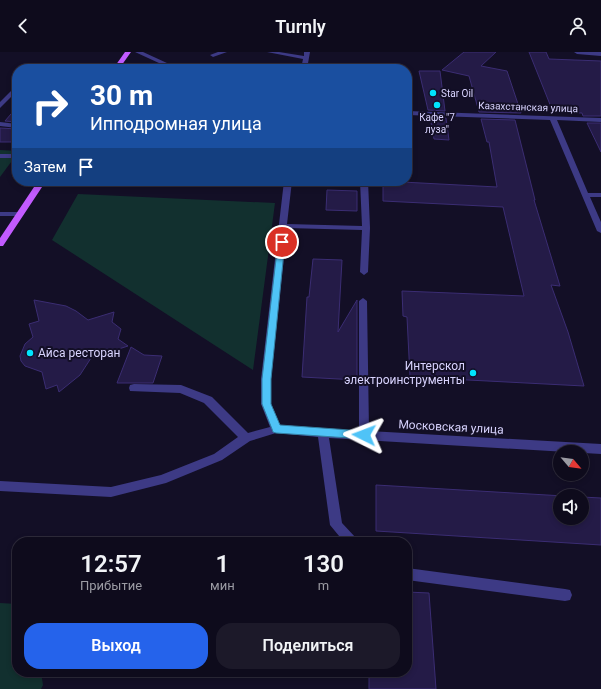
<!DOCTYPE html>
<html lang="ru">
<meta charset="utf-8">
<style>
:root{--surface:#0e0b1c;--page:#1c1929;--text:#f1f3f6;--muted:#9b9ba3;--line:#2e2b3b;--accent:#2563eb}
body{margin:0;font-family:Roboto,sans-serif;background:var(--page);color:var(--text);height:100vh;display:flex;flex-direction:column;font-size:15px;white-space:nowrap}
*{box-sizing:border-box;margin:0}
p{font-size:13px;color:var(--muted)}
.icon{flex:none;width:22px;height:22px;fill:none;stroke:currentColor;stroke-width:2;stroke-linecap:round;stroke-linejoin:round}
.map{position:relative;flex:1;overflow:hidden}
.side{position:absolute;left:12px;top:485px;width:400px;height:140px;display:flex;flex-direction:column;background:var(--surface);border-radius:16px;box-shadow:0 2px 6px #0003,0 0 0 1px var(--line)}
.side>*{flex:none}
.hud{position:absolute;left:12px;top:12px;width:400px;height:122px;border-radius:16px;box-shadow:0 2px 6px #0003,0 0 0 1px var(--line);background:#1a4fa0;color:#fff;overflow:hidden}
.needle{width:26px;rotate:119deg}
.controls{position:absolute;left:553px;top:393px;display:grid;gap:8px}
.controls a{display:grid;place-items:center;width:36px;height:36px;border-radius:50%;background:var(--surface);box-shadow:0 2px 6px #0003,0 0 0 1px var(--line);font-size:20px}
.pin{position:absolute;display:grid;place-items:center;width:34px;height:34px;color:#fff;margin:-17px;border:2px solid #fff;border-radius:50%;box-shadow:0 1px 4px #0007}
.me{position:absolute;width:44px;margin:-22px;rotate:273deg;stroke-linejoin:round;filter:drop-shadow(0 0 3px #0008)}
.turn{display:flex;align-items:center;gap:14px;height:84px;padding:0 12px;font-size:18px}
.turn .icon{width:52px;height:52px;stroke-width:2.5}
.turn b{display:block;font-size:28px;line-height:34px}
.then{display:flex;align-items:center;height:38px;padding:0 12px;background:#0003;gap:8px;font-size:15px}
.eta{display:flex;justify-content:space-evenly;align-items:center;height:68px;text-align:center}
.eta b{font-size:24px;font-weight:600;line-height:28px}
.cta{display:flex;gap:8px;margin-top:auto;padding:8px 12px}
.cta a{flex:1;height:46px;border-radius:16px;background:var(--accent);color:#fff;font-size:16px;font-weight:600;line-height:46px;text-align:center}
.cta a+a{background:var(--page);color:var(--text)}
header{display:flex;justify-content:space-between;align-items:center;height:52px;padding:0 12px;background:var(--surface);font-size:18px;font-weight:600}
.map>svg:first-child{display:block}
.green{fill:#12302f}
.building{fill:#241b47;stroke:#3b2d73}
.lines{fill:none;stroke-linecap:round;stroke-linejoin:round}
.minor{fill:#3d3a85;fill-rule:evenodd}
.major{fill:#c25bff;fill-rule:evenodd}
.route{fill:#4fc3f7;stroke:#337fa1}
.poi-dot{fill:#00e5ff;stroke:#130f26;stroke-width:1.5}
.labels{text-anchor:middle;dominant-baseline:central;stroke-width:4;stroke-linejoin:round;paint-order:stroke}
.far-poi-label{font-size:10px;fill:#d9d4ff;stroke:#130f26;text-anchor:start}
.far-street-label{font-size:10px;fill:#d9d4ff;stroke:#130f26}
.poi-label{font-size:12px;fill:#d9d4ff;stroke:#130f26;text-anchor:start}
.street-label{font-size:12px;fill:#d9d4ff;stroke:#130f26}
</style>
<header><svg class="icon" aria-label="back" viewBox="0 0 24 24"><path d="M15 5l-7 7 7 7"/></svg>Turnly<svg class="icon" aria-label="person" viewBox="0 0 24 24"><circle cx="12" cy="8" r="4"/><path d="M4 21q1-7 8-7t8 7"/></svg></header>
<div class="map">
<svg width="601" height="637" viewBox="0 0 601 637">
<rect width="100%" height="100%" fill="#130f26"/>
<path class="green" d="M0 98 17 99V102L0 125Z
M78 142 275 151 253 318 52 188Z
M0 551 17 552V620H41L43 633 41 637H0Z"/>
<path class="building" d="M464 0H496L481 14 507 19 521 61 479 60 469 24 442 18Z
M529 0H546L549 7 601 9V64H583L582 61 553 60Z
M419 19H440L445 59 428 58Z
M17 55V70L5 69Z
M430 65 446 66 449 88 434 87Z
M481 67 515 68 535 148H534L560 234 551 233 568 280 584 334 410 325 407 265 403 264 402 239 524 244 503 155 383 149V129L497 135 489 90H487Z
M587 71H601V100Z
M0 76 17 77V90H0Z
M327 138 357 139V159L326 158Z
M313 207 342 208 338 280 357 248V328L302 325 307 245H309Z
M34 248 66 254 76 259 88 268 114 260 112 270 121 277 118 287 128 294 91 306 80 323 59 340 57 333 46 337 42 320 25 314 21 309 20 304 25 292 33 285 29 272 39 269Z
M131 295 144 303 162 304 153 331H117Z
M376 433 564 444H560V466H582V445L601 446V493L376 479Z
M407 540 429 541 436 637H369V620H407Z"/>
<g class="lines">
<path class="minor" d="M135 0H143L180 17H172Z
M218 0H227L213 5 210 3Z
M267 0H279L304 4V0H310L307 17H301L303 7Z
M574 0H601V4L577 2Z
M32 15 35 16 36 17H29Z
M17 33V39L0 56V50Z
M407 59 601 66V70L557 68 588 141H601V145H590L601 170V181L597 179 550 68 407 63Z
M0 70 17 72V76L0 74Z
M0 102H17V106H0Z
M284 129H292L287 172 362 174 360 129H368L370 176 368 220 364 223 360 220 362 178 287 176 271 327V352L280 373 359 379V249L363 246 367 249 369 379 601 392V402L329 386 342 471 356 486 358 490H344L330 473 318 385 276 381 250 389 222 408 166 431 111 445 0 439V429L111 435 161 423 214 402 238 385 204 351 180 341 130 339 129 336 130 333 134 332 181 333 212 345 248 381 270 375 261 352V327Z
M0 160H20L24 162 20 164H0Z
M407 516 565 537 570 538 572 543 570 548 565 549 407 528Z"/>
<path class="major" d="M125 0H131L119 17H113Z
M38 129H46L3 194H0V186Z"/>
</g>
<path class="route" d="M282 187 285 190 271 327V352L280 373 364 379 367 380 369 383 367 386 364 387 276 381 273 380 272 377 262 352V327L278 190Z"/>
<g class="poi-dot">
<circle cx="433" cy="41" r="4"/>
<circle cx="437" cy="53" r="4"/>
<circle cx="30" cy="301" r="4"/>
<circle cx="473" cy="321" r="4"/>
</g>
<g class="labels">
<g class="far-poi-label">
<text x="441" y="41">Star Oil</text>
<text x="437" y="65" text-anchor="middle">Кафе "7<tspan x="437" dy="12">луза"</tspan></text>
</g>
<g class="far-street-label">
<text transform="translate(528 55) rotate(2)">Казахстанская улица</text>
</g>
<g class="poi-label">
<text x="38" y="301">Айса ресторан</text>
<text x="465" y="314" text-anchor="end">Интерскол<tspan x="465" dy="14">электроинструменты</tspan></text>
</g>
<g class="street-label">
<text transform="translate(451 375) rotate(3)">Московская улица</text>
</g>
</g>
</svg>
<div class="controls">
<a><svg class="needle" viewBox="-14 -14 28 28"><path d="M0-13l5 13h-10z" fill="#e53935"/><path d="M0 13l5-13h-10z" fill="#9b9ba3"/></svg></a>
<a><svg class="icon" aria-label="sound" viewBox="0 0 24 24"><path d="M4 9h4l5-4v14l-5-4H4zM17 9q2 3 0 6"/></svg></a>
</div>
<div class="pin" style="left:282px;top:190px;background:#d93025"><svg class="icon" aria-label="arrive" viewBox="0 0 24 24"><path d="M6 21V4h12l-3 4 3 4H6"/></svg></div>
<svg class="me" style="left:364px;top:383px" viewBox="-20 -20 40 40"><path d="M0-17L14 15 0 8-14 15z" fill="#4fc3f7" stroke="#fff" stroke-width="4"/></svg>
<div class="hud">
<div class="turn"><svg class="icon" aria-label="right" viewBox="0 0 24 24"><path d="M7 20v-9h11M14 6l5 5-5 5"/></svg><div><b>30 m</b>Ипподромная улица</div></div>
<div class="then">Затем<svg class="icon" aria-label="arrive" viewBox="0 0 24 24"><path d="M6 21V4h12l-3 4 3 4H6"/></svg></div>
</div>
<section class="side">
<div class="eta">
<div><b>12:57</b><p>Прибытие</p></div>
<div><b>1</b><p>мин</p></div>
<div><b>130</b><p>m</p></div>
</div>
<div class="cta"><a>Выход</a><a>Поделиться</a></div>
</section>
</div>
